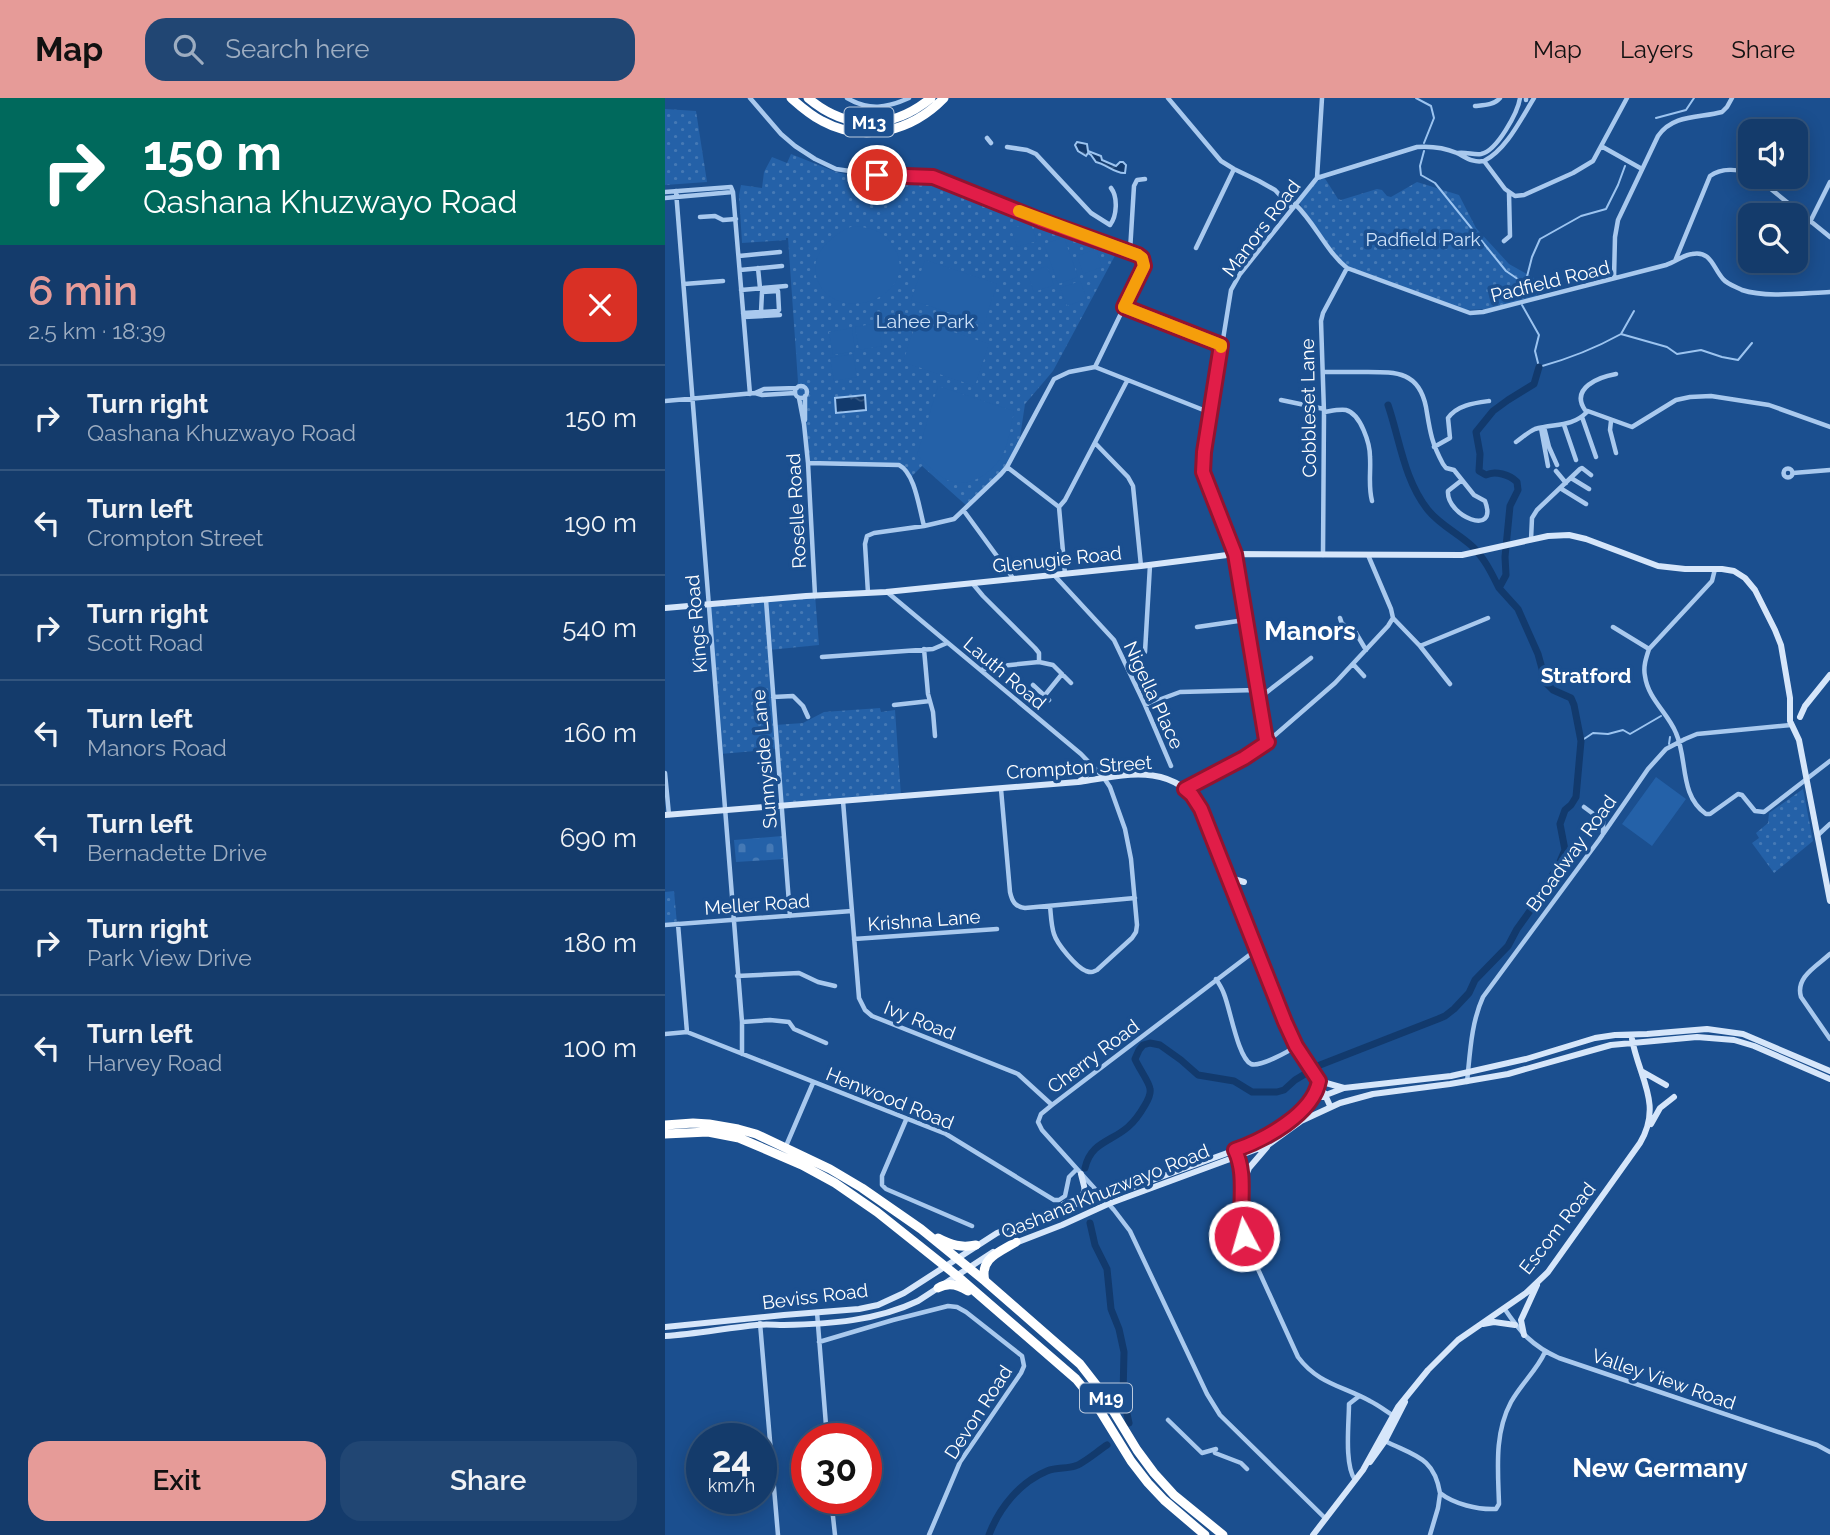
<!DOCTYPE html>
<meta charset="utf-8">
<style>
:root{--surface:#143b6b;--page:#214673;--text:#f1f3f6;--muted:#9dadc1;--line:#33557e;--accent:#e69b98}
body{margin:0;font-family:Raleway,sans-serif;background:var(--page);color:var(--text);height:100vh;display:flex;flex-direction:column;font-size:26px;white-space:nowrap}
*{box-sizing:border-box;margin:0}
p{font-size:23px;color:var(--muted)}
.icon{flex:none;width:38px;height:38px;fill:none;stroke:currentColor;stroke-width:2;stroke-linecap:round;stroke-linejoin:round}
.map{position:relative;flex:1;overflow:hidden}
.drawer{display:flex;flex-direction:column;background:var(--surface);width:665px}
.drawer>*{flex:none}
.guide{background:#00695c;color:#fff;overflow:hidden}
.fabs{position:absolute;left:1073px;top:21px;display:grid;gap:14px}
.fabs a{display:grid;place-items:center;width:70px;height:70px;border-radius:14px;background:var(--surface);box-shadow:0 4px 18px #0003,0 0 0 2px var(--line);font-size:35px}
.speed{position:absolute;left:21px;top:1325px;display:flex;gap:14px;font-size:35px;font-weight:700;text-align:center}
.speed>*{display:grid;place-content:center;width:91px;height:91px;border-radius:50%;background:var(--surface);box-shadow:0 4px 18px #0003,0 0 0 2px var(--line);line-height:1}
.speed small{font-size:18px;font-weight:400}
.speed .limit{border:10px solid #d22;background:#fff;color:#111}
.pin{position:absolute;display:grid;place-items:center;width:60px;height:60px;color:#fff;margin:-30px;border:4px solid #fff;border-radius:50%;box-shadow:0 2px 7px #0007}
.me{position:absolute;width:77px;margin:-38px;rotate:354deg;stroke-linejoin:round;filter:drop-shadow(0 0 5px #0008)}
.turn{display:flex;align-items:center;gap:24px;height:147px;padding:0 28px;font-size:32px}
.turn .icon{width:91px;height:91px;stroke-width:2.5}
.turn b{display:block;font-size:49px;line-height:60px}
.round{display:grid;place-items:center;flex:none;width:74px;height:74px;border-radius:21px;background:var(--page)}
.overview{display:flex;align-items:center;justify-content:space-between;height:119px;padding:0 28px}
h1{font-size:42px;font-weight:600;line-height:52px;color:var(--accent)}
.action{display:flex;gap:14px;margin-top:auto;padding:14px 28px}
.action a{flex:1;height:80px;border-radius:21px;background:var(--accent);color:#111;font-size:28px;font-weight:600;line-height:80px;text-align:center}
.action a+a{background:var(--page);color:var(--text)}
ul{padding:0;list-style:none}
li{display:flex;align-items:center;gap:21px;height:105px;padding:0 28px;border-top:2px solid var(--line)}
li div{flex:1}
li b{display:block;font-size:26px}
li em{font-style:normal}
header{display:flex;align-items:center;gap:42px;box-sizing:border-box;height:98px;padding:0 35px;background:var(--accent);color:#111}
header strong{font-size:33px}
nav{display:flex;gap:38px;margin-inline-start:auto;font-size:24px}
.search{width:490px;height:63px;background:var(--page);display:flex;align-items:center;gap:18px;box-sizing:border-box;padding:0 24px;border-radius:21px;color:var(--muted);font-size:26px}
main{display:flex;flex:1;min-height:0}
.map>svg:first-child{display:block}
.grass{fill:url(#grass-dots)}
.cemetery{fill:url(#cemetery-stones)}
.pitch{fill:#2461a8}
.water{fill:url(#water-ripples);stroke:#9cc4f0;stroke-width:2}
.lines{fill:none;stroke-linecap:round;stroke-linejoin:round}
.stream{stroke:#9cc4f0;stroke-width:2}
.river{stroke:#123a6d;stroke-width:7}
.street{stroke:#a9c9ee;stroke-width:4.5}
.secondary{stroke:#d6e6fa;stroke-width:6}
.highway{stroke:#fff;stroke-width:9}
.route-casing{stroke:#92132f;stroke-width:18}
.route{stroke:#e11d48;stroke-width:12}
.slow{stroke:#f59e0b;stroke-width:12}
.labels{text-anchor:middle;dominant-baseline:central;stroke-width:7;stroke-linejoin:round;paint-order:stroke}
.shield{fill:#1b4f8f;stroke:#bbcadd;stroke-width:2}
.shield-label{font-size:18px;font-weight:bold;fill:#fff}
.street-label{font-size:19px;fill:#fff;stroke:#1b4f8f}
.park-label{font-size:19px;fill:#cfe3fa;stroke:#1b4f8f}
.neighbourhood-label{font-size:21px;font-weight:bold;fill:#fff;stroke:#1b4f8f}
.district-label{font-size:26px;font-weight:bold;fill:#fff;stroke:#1b4f8f}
</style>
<header>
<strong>Map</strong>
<div class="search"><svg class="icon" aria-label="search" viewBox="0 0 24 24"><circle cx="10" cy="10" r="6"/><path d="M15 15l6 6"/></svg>Search here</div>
<nav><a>Map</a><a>Layers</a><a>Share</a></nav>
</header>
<main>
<section class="drawer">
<div class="guide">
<div class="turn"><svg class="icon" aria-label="right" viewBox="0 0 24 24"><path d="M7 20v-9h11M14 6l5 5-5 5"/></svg><div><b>150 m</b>Qashana Khuzwayo Road</div></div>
</div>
<div class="overview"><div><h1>6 min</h1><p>2.5 km · 18:39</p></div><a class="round" style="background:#d93025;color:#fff"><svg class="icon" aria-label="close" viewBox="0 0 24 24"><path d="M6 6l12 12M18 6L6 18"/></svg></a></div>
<ul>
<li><svg class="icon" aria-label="right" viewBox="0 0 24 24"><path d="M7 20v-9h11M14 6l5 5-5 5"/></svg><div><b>Turn right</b><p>Qashana Khuzwayo Road</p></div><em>150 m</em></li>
<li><svg class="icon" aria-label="left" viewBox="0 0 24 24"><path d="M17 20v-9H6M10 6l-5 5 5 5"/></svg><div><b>Turn left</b><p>Crompton Street</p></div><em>190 m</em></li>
<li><svg class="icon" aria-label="right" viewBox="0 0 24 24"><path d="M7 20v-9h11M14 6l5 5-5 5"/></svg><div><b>Turn right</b><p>Scott Road</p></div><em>540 m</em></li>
<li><svg class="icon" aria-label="left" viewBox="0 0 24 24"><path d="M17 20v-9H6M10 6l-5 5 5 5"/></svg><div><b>Turn left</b><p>Manors Road</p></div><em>160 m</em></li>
<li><svg class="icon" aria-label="left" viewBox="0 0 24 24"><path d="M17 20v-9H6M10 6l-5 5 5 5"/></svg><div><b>Turn left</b><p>Bernadette Drive</p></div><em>690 m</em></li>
<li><svg class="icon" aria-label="right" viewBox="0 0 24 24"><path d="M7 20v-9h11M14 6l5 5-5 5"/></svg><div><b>Turn right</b><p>Park View Drive</p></div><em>180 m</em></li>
<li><svg class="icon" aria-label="left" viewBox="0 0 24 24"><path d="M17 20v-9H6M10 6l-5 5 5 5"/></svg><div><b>Turn left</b><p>Harvey Road</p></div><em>100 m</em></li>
</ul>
<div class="action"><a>Exit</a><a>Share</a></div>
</section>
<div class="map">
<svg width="1165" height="1437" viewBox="0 0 1165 1437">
<defs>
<pattern id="grass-dots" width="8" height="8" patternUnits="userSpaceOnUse" patternTransform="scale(1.75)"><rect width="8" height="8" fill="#2461a8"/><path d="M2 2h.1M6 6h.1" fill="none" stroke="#4579b5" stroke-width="1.8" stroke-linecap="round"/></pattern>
<pattern id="cemetery-stones" width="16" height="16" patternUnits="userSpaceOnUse" patternTransform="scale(1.75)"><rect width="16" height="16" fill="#2461a8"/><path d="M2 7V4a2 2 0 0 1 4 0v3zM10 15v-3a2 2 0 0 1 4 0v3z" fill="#4579b5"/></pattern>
<pattern id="water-ripples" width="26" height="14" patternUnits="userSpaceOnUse" patternTransform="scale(1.75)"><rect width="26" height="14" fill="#123a6d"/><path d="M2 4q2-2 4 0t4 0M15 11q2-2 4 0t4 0" fill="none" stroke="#365883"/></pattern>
</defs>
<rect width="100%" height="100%" fill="#1b4f8f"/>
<path class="grass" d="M0 11 31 13 42 84 0 87Z
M126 56 171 74 199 80 256 84 453 152 388 273 360 306 354 346 342 369 303 409 257 368 245 380 234 367 142 365 137 301 133 299 130 295 133 284 123 140H121V142L77 145 74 97 76 87 97 90 99 74 107 59 122 65Z
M659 79 673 101 676 102 712 91 717 92 722 98 726 99 752 84 794 97 811 130 844 166 869 180 872 198C853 207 815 214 795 211L691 173 676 164 636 108 635 105C641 96 649 83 659 79Z
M150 497 154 547 104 552 110 627 138 625 159 614 215 610 216 614 230 612 236 698 116 707 112 651 55 656 43 506Z
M1138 691 1148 743 1109 775 1087 745 1094 740 1091 735 1103 725 1104 715Z
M9 793 12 826 0 827V794Z"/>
<path class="cemetery" d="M117 738 119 761 71 764 69 742Z"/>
<path class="pitch" d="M365 124 372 143 352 149 346 131Z
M188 128C197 129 206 130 214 134 231 145 241 166 230 185 215 208 173 215 156 189 138 163 164 137 188 128Z
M399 139 413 179 393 186 379 146Z
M431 151 437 169 418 176 412 158Z
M260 162 332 186 319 226 246 202Z
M382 168 389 187 369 194 362 175Z
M415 183 422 201 402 208 395 190Z
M252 222 324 246 310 288 238 264Z
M213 225 217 248 194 252 190 229Z
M187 230 190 253 168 257 164 234Z
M188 256 192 279 169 283 165 260Z
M273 288 349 313C346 328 344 343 338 356 328 375 303 392 282 382 271 377 261 365 252 357Z
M991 679 1021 701 987 748 957 726Z"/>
<path class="water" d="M412 44 422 46 423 53 436 58 437 62 451 68 455 64H458L461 67 460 75C450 76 441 66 431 64L426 57 423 55 421 58 413 53 410 47Z
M200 297 201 312 171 315 170 300Z"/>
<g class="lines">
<path class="stream" d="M751 0 766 8 769 20 759 45
M991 20 1021 12 1029 0
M759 53 755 68 756 77 770 85 841 173 860 186
M857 198 867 159 875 141 916 118 941 111 953 87 960 68
M857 207 874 237 870 253 874 269C903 261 929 251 956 236L1002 249 1012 256 1036 252 1057 259 1073 262 1087 245
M956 236 969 213
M916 643 928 635 943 636 958 632 965 636 996 618
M1004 646 1005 639"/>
<path class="river" d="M723 307C735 342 739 382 763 412 775 427 794 436 808 449 820 461 827 476 834 490
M420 1070C426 1044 446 1044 463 1029 470 1023 476 1014 480 1007 483 1002 486 996 485 991 485 985 473 969 470 961L474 952 478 947 485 945 495 947 516 962 533 977 569 983 587 994H612L619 992 630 982 655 967 773 921 780 918 789 911 804 895 810 882 843 848 852 831 872 803 894 766 900 752 895 726 900 712 906 707 911 699 916 643 909 607 906 600 888 592 881 585 873 556 853 511 834 490 841 477 840 459 845 408 853 392 852 384C845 377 830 372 821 377L814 373 815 356 811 334 828 313 843 302 869 286 874 269
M425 1125 430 1147 442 1171 446 1211 454 1231 459 1254 458 1297 464 1325
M324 1437C334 1410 355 1384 382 1373 392 1369 402 1371 410 1368 418 1366 434 1352 442 1347"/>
<path class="street" d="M85 0 116 36 130 48 150 61 171 71 212 77 268 79 375 122 465 153 473 157 479 163 478 170 430 269 404 274 389 281 342 369 336 376 289 421 259 428 209 435 202 438 200 446 203 495
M182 0C204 13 222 10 244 0
M503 0 556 63 569 71 594 83 610 92 627 110
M861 0V2
M810 8C819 7 829 7 835 0
M322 40 326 45
M936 48 977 71
M342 49 362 52 371 56 426 115 445 127C452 118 453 99 446 90
M793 55C801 54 809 57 816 56 832 53 853 14 855 0
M819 63 840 91 850 98 859 97 908 75 928 63 962 0
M819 63C841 52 856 21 869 0
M1091 79 1165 139
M652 80 752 49C765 48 780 50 792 55 802 60 808 65 819 63
M11 93 77 924V956
M0 94 66 89 68 94 85 296
M0 100 68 94
M630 106C650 125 661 153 682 170L805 215 818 214 1001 167C1010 164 1018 157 1027 156 1046 152 1048 170 1058 181 1062 186 1071 189 1077 192 1101 200 1139 195 1165 194
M35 119 50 118 58 122 71 121
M1145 124 1165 84
M839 143 845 138 844 95
M531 150 569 71
M465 153 469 88 472 82 480 81
M74 158 115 154
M1010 163 1045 78C1056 70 1072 71 1085 75
M93 170 95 190
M75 172 117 168
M949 180 950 139 953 122 993 38C1008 16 1035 20 1057 14L1062 9 1067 0
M19 186 58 183
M76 192 121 188
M459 209 557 247
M78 215 113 213 114 212 113 193 97 194 96 214
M79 219 115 217
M430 269 546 315
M659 274C673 274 688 274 703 274 732 274 754 274 761 309 765 333 766 344 778 366L781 370 789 372 809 397 820 403C834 440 781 418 783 393L797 382
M951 276C934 279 905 290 920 312L967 329 1011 302 1025 299 1046 298 1104 307 1165 329
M130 294a6 6 0 1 1 12 0a6 6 0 1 1-12 0Z
M90 295 99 291 132 290
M140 298V322
M134 300 139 326 143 365 150 497
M616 302 659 311
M0 303 90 295 97 297 130 295
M659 314C666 313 674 311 681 312 696 316 705 346 705 359 706 374 703 388 707 403
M917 319 931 359
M946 323 945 332 951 355
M899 327 911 362
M879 329 884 349 892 367
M876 330 883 368
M851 344C857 340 863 334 870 331 889 325 906 330 922 314
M430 345 463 379 468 388 476 468
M769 349 785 340 783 320C792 307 809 305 824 303
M143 365 234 367C250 375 254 410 259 428
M342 369 394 409
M1118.5 375a4.5 4.5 0 1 1 9 0a4.5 4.5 0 1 1-9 0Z
M891 373 901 385
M1128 375 1165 372
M906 380 924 391
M895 390 921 406
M299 413 348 480
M866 442 867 420 872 412 915 371 917 370 926 377
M658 457 659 314 656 223 658 215 682 170
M1050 471 1047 483 984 551C981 560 978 569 980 578 983 601 1003 615 1011 635 1023 662 1014 697 1041 716H1045L1073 696 1077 697 1090 713 1099 714 1165 663
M400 476 394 409 400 402 462 283
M389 477 449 542 480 607 506 668
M308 486 318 498 370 550 374 555V564L335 568 316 572
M222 494 416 656 439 680 445 689 460 731 466 761 472 827 471 834 467 840 432 872C427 874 427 875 421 873 411 869 392 846 389 836 386 827 386 817 385 808
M101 502 125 818
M675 520 677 526 688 530 701 552
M728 520 755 548 785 586
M532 529 580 522
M948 529 984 551
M755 548 823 520
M259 551 263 596 268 614 270 638
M480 554 485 467
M157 559 268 551 282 545
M374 564 388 567 406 585
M688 566 699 578
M368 587 384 602
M380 597 397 576
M108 599 128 598 138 608 143 619
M593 601 646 560
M229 607 265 603
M480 607 515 594 591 592
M602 644 592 598 570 456 541 385 538 365 566 192 575 176 652 80 657 0
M0 675 4 717
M336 691 345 794C347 803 350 809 360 810L470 800
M521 691 558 672 602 644 670 585 723 528 728 520 726 511 703 457
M178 703 194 900 200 912 207 918 353 976 387 1007
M919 709 938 723V736
M1153 737 1165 726
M13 826 22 934
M0 827 187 813
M189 841 332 831
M591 852 387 1007 376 1016 373 1024 377 1032 449 1112 465 1133 542 1296 555 1317 661 1421
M1165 856C1152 868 1130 879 1136 899L1165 941
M72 878 134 875 153 884 170 888
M551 881C554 886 557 890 559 896 565 910 573 960 586 966 595 969 623 954 631 948
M77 924 105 922 124 924 129 931 161 945
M0 936 22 934 281 1036 389 1102H394L400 1098 404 1079 412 1071
M802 984C805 956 806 925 818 899L934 742 983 671 1001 651 1020 641 1032 636 1126 627
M241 1022 217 1078V1087L221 1091 307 1128
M121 1048 148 985
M572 1056 577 1074 576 1106 579 1138 587 1158 633 1259C653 1286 678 1288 705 1303 713 1307 721 1313 729 1318
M839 1210C855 1234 867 1248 894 1260L1152 1347 1165 1354
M152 1214 162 1340
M95 1225 113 1437
M154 1244 228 1222 283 1208 292 1209 301 1214 357 1258 359 1268 356 1275 295 1364 264 1437
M503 1322 537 1355 551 1351
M720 1343C750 1358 769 1359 775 1395 789 1406 813 1412 831 1411L834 1406C833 1371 829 1336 846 1304 856 1286 872 1272 880 1254
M550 1355 576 1365 582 1371
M690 1382C679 1366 684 1325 684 1306L693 1299
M166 1400 170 1437
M765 1437 773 1410 775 1396"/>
<path class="secondary" d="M0 510 141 498 221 494 476 468 570 456 797 457 883 438 904 437 921 441 993 468 1020 471H1057L1069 473 1080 480 1090 492 1110 532 1116 547 1125 600V623L1134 642 1165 803
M1135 619 1140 608 1165 577
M415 683 423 675 425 665
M0 717 413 684C458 677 510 663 536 711L620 924C633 953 653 978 665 1008
M562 776 572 782 579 784
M978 974 1001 987
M654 983 679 990
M642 1006 650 994 653 985
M986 1026 995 1010 1009 999
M577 1087 584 1070 602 1049
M399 1106C408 1103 422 1100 419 1088 418 1084 417 1080 416 1076
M348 1146 397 1127 443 1106 603 1047 636 1023 675 1005 708 996 785 986 843 976 946 947 1032 939 1069 942 1089 948 1165 981
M818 1226 829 1224 850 1227
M0 1229 119 1217 194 1211 213 1207 239 1195 332 1135 392 1112 468 1089 590 1045 610 1034 653 1000 679 990 786 978 861 961 930 940 950 937 982 936 1042 931 1078 936 1165 973
M859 1237 856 1222 872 1187
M0 1238C31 1236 61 1230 92 1227 101 1226 110 1227 119 1227 165 1226 211 1223 253 1203L328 1154
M705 1364 720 1343 740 1304
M648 1437 698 1372 733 1309 763 1272 793 1242 861 1195 883 1174 975 1045C998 1006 974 980 967 941"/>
<path class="highway" d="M126 0C135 8 145 17 157 23 199 46 247 33 279 0
M143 0C182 33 227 32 266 0
M0 1027 28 1025 44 1026 73 1031 91 1036 165 1071 197 1090 256 1131 320 1183 415 1266 436 1293 472 1352 489 1375 509 1397 558 1437
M0 1036 43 1034 74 1040 137 1067 170 1085 212 1114 291 1177 411 1281 429 1303 466 1363 483 1385 499 1402 540 1437
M273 1140C286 1147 296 1150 311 1147
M320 1183C314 1160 335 1154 351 1144
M273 1190C283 1184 294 1187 303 1193"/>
</g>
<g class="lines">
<defs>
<path id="route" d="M212 77 268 79 375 122 473 157 477 160 479 168 459 209 556 247 539 354 538 374 570 456 601 642 603 644 579 660 520 691 527 697 536 711 620 924 631 948 654 983C648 1016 599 1042 570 1052 583 1080 572 1108 579 1138"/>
</defs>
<use href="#route" class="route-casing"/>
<use href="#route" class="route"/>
<path class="slow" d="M354 113 473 157 477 160 479 168 459 209 556 247V249"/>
</g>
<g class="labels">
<g class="shield">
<rect x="179.5" y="9.5" width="49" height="29" rx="5"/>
<rect x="415" y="1285.5" width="52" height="29" rx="5"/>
</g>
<g class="shield-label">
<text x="204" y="24">M13</text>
<text x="441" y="1300">M19</text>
</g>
<g class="street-label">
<text transform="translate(596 130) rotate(-53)">Manors Road</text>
<text transform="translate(885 183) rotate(-14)">Padfield Road</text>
<text transform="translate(643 310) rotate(-91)">Cobbleset Lane</text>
<text transform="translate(131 413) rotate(-93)">Roselle Road</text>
<text transform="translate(392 461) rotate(-6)">Glenugie Road</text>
<text transform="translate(31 526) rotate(-95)">Kings Road</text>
<text transform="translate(340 575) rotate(40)">Lauth Road</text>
<text transform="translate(489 597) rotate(65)">Nigella Place</text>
<text transform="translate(99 661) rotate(-95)">Sunnyside Lane</text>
<text transform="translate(414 669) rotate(-4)">Crompton Street</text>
<text transform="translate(906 755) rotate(-54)">Broadway Road</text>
<text transform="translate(92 806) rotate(-4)">Meller Road</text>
<text transform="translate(259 822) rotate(-4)">Krishna Lane</text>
<text transform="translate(255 922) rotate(22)">Ivy Road</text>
<text transform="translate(428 958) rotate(-37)">Cherry Road</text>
<text transform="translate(225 1000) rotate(22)">Henwood Road</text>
<text transform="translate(440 1093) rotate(-22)">Qashana Khuzwayo Road</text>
<text transform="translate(892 1130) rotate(-52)">Escom Road</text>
<text transform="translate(150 1198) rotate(-7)">Beviss Road</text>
<text transform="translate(999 1281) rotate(19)">Valley View Road</text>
<text transform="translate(313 1314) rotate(-57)">Devon Road</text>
</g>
<g class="park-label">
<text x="758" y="141">Padfield Park</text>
<text x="260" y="223">Lahee Park</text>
</g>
<g class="neighbourhood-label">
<text x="921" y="577">Stratford</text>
</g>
<g class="district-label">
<text x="645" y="533">Manors</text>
<text x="995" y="1370">New Germany</text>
</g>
</g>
</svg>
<div class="fabs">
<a><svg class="icon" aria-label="sound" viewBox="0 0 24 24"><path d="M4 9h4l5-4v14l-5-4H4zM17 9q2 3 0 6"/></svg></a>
<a><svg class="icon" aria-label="search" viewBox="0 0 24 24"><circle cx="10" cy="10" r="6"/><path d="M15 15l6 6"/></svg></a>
</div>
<div class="speed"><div>24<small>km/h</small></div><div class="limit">30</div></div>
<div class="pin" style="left:212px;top:77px;background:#d93025"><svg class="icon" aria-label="arrive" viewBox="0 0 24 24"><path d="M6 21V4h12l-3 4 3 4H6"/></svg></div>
<svg class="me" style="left:579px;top:1138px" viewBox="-20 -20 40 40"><circle r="17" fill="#e11d48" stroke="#fff" stroke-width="3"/><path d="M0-11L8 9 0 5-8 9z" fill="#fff"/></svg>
</div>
</main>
